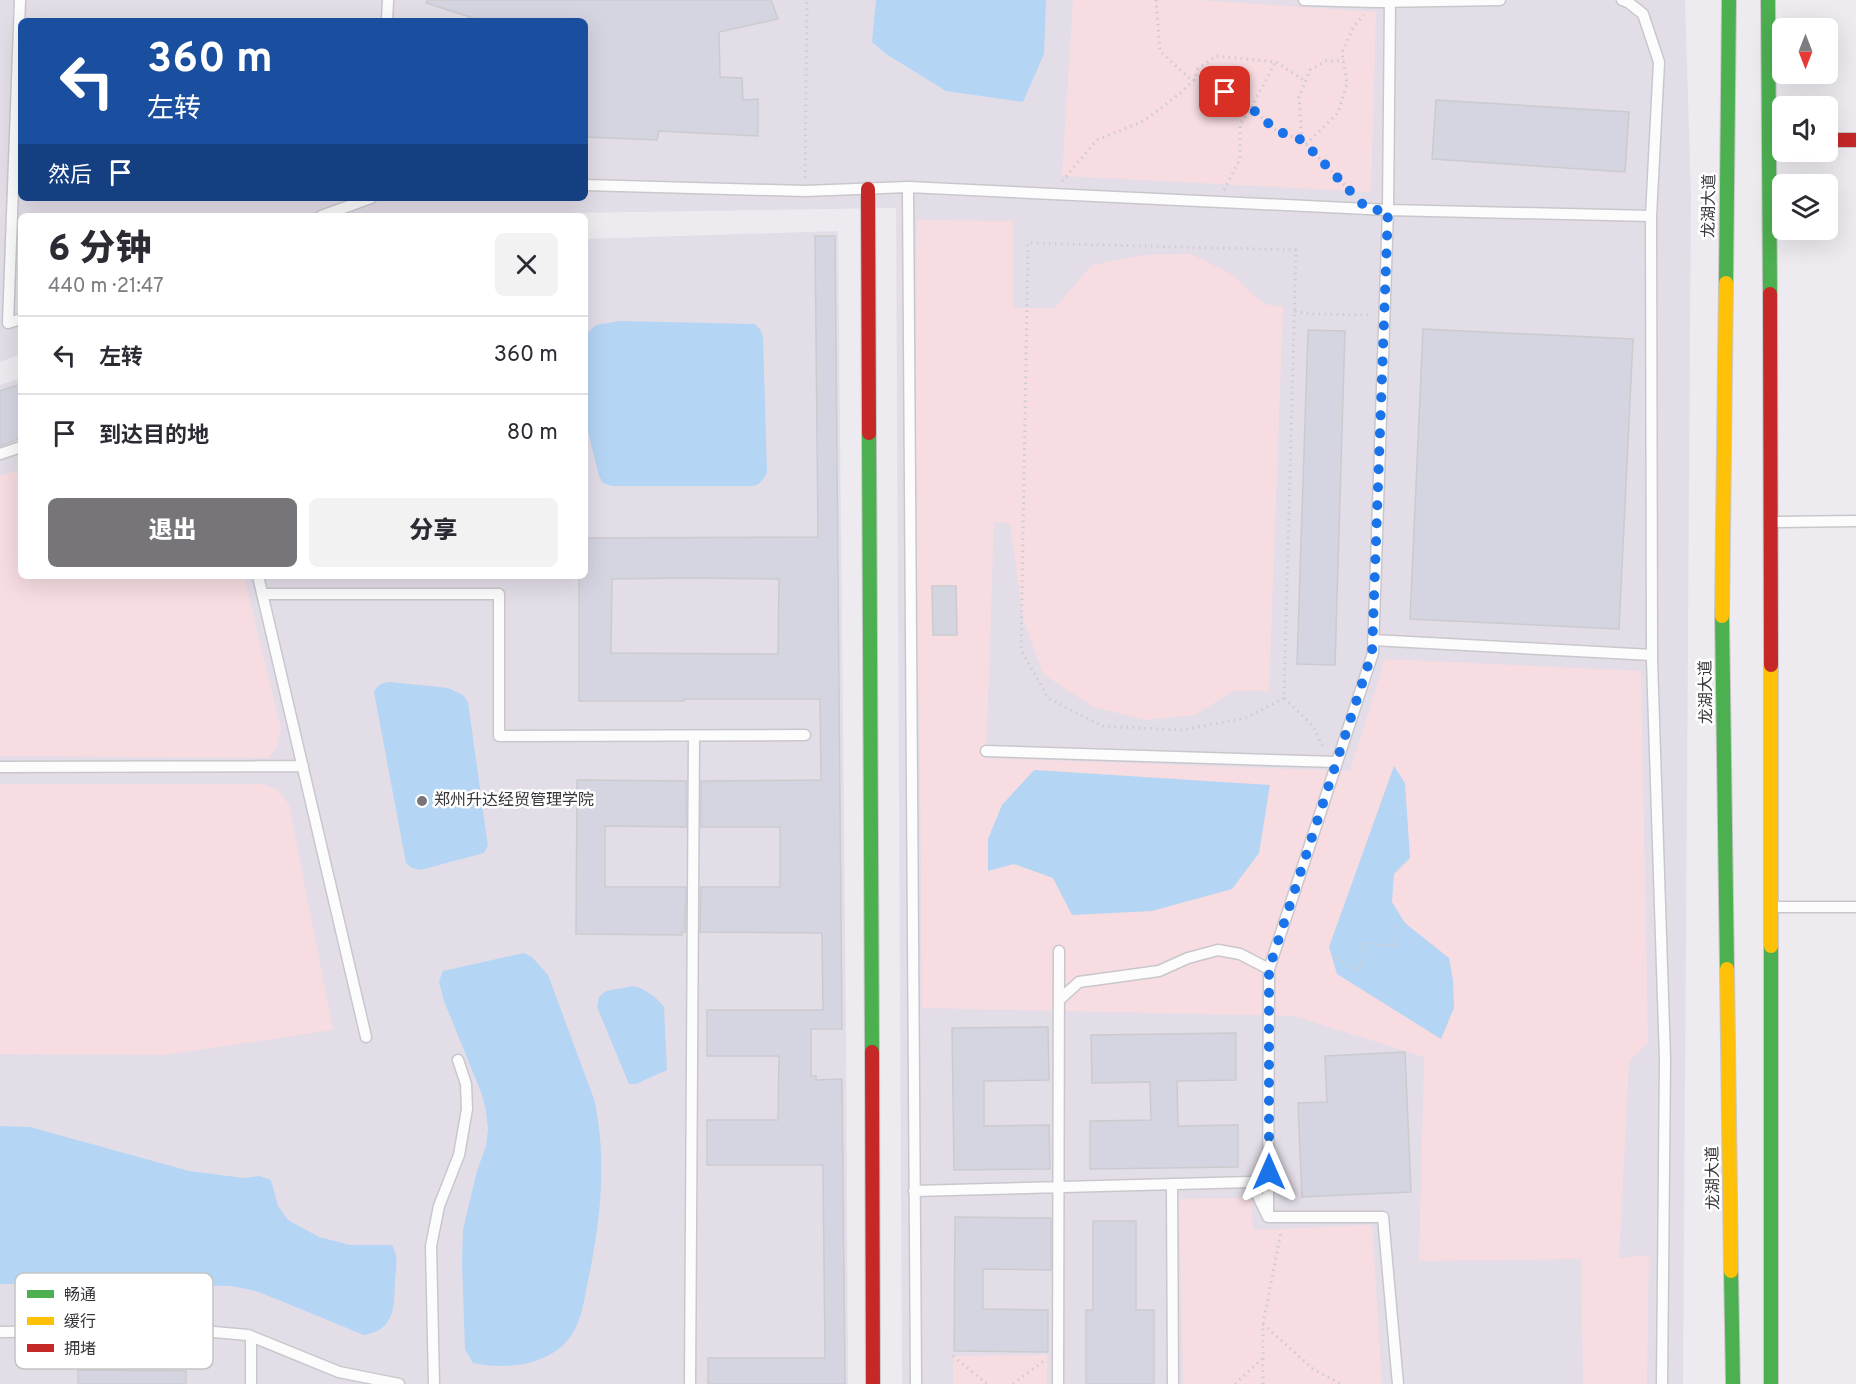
<!DOCTYPE html>
<html lang="zh">
<meta charset="utf-8">
<style>
:root{--surface:#fff;--page:#f2f2f3;--text:#2b2b33;--muted:#7c7c81;--line:#e1e1e2;--accent:#77757a}
body{margin:0;font-family:Overpass,"Noto Sans SC",sans-serif;background:var(--page);color:var(--text);height:100vh;display:flex;flex-direction:column;font-size:22px;white-space:nowrap}
*{box-sizing:border-box;margin:0}
p{font-size:20px;color:var(--muted)}
.icon{flex:none;width:33px;height:33px;fill:none;stroke:currentColor;stroke-width:2;stroke-linecap:round;stroke-linejoin:round}
.map{position:relative;flex:1;overflow:hidden}
.details{position:absolute;left:18px;top:213px;width:570px;height:366px;display:flex;flex-direction:column;background:var(--surface);border-radius:9px;box-shadow:0 6px 24px #0002}
.details>*{flex:none}
.top-card{position:absolute;left:18px;top:18px;width:570px;height:183px;border-radius:9px;box-shadow:0 6px 24px #0002;background:#1a4fa0;color:#fff;overflow:hidden}
.needle{width:39px;rotate:180deg}
.fabs{position:absolute;left:1772px;top:18px;display:grid;gap:12px}
.fabs a{display:grid;place-items:center;width:66px;height:66px;border-radius:9px;background:var(--surface);box-shadow:0 6px 24px #0002;font-size:30px}
.pin{position:absolute;display:grid;place-items:center;width:51px;height:51px;color:#fff;margin:-26px;border-radius:12px;box-shadow:0 3px 9px #0006}
.me{position:absolute;width:66px;margin:-33px;rotate:0deg;stroke-linejoin:round;filter:drop-shadow(0 0 4px #0008)}
.turn{display:flex;align-items:center;gap:21px;height:126px;padding:0 30px;font-size:27px}
.turn .icon{width:78px;height:78px;stroke-width:2.5}
.turn b{display:block;font-size:42px;line-height:51px}
.then{display:flex;align-items:center;height:57px;padding:0 30px;background:#0003;gap:12px;font-size:22px}
.round{display:grid;place-items:center;flex:none;width:63px;height:63px;border-radius:9px;background:var(--page)}
.overview{display:flex;align-items:center;justify-content:space-between;height:102px;padding:0 30px}
h1{font-size:36px;font-weight:800;line-height:45px}
.cta{display:flex;gap:12px;margin-top:auto;padding:12px 30px}
.cta a{flex:1;height:69px;border-radius:9px;background:var(--accent);color:#fff;font-size:24px;font-weight:800;line-height:69px;text-align:center}
.cta a+a{background:var(--page);color:var(--text)}
ul{padding:0;list-style:none}
li{display:flex;align-items:center;gap:18px;height:78px;padding:0 30px;border-top:2px solid var(--line)}
li div{flex:1}
li b{display:block;font-size:22px}
li em{font-style:normal}
.map>svg:first-child{display:block}
.built{fill:#e3dde8;fill-rule:evenodd}
.green{fill:#f7dce1}
.water{fill:#b5d5f4}
.building{fill:#d4d5e1;stroke:#cbcbce;stroke-width:1.5;fill-rule:evenodd}
.lines{fill:none;stroke-linecap:round;stroke-linejoin:round}
.lane-casing{stroke:#c9c7cb;stroke-width:13}
.fast-casing{stroke:#c9c7cb;stroke-width:16}
.slow-casing{stroke:#c9c7cb;stroke-width:16}
.jam-casing{stroke:#c9c7cb;stroke-width:16}
.path{stroke:#cdcccf;stroke-width:3;stroke-dasharray:1.5 4.5;stroke-linecap:butt}
.lane{stroke:#fcfcfd;stroke-width:10}
.fast{stroke:#4caf50;stroke-width:14}
.slow{stroke:#ffc107;stroke-width:14}
.jam{stroke:#c62828;stroke-width:14}
.route{stroke:#1a73e8;stroke-width:10;stroke-dasharray:0 18}
.poi-dot{fill:#77757a;stroke:#fff;stroke-width:2}
.labels{text-anchor:middle;dominant-baseline:central;stroke-width:5;stroke-linejoin:round;paint-order:stroke}
.street-label{font-size:16px;fill:#38363a;stroke:#fff}
.poi-label{font-size:16px;fill:#38363a;stroke:#fff;text-anchor:start}
.key{fill:#fff;stroke:#c3c3c4;stroke-width:1.5}
.key-label{font-size:16px;fill:#38363a}
</style>
<div class="map">
<svg width="1856" height="1384" viewBox="0 0 1856 1384">
<rect width="100%" height="100%" fill="#edebf0"/>
<path class="built" d="M0 0H1685L1691 194 1683 1384H902L896 208 386 216H21V354L0 362ZM21 21H585V198H21Z
M838 231 846 1027 848 1384H0V385L21 378V576H585V239Z"/>
<path class="green" d="M1073 0H1199L1376 12 1371 192 1062 176Z
M917 220 1013 221V308H1055L1092 265 1143 255 1191 254 1231 274 1264 304 1283 307 1269 691H1233L1195 715 1146 720 1093 707 1043 674 1023 618 1010 523 994 522 986 758 1350 771 1385 659 1641 671 1648 1042 1629 1062 1619 1258 1649 1255 1647 1384H1583L1581 1259 1419 1261 1424 1057 1294 1016 922 1008 920 758 914 521Z
M21 469V576H244L281 729 276 748 269 758 0 756V476Z
M0 784H263L278 790 289 805 333 1030 164 1055 0 1054Z
M1251 1198 1253 1230 1372 1225 1382 1384H1183L1179 1199Z
M1047 1355V1384H953V1356Z"/>
<path class="water" d="M876 0H1046L1044 54 1023 102 946 91 886 54 872 42Z
M620 321 755 324 760 329 763 337 767 473C759 486 758 486 743 486H612L603 483 599 476 585 420V335L596 325Z
M390 682 448 688 463 695 468 702 488 846 484 853 420 870 412 868 406 863 374 692C378 684 381 683 390 682Z
M1394 766 1405 783 1410 858 1394 874 1392 902 1405 923 1449 958 1453 980 1454 1008 1441 1039 1337 974 1329 947Z
M1034 770 1270 785 1259 853 1232 889 1152 911 1072 915 1053 878 1014 864 988 871V839L1002 805Z
M524 953 532 957 548 975 594 1099C608 1160 600 1225 587 1286 583 1305 581 1325 567 1341 545 1366 504 1370 473 1363L465 1349 462 1262 463 1229 477 1171 486 1146 488 1130 486 1110 481 1092 444 1001 439 981 443 971Z
M633 986C644 988 658 998 664 1007L667 1070 636 1084H629L597 1007 599 997 606 991Z
M0 1126 30 1127 189 1171 244 1178 259 1176 271 1180 278 1206 288 1220 319 1237 350 1245H392C399 1257 396 1267 395 1281 394 1307 395 1330 364 1335L259 1292 232 1286 0 1284Z"/>
<path class="building" d="M427 0H771L778 19 719 32 720 77 742 78 743 100 758 99V136L659 131 657 140 585 137V21H482L426 3Z
M1436 100 1629 112 1625 172 1432 159Z
M815 236H835L842 1029H811V1076H816V1080L842 1079 845 1384H708V1358H825L823 1165H707V1120H778L779 1056H707V1010H823L822 933 700 932 701 887H780V827H701V781L821 780 820 699H684V701H579V576H585V538L818 537ZM685 578 779 579 778 654 611 653 612 579Z
M1423 329 1633 339 1619 629 1410 619Z
M1308 330 1345 331 1335 665 1297 664Z
M21 384V438L0 446V391Z
M932 586H956L957 635H933Z
M577 780 686 781V827L605 826V887H686L685 932H682V935L576 934Z
M1048 1027 1049 1080 984 1081V1126L1049 1125 1050 1169 954 1170 952 1028Z
M1236 1033V1080L1177 1081 1178 1126 1238 1125V1167L1090 1169V1121L1151 1120 1150 1082 1092 1083 1091 1035Z
M1405 1052 1411 1192 1302 1197 1298 1103 1327 1102 1325 1056Z
M955 1217 1051 1218V1270L983 1269V1309L1048 1310V1352L954 1351Z
M1093 1221H1136V1310H1154V1384H1086V1310H1093Z
M78 1370 186 1371V1384H78Z"/>
<g class="lines">
<defs>
<path id="lane" d="M20 0 8 323 21 319
M1304 0 1375 2 1500 0
M1622 0 1628 2 1643 14 1659 62 1651 216 1652 660 1665 1059 1662 1384
M387 21 388 0
M585 185 805 191 908 187 1388 210 1651 216
M908 187 916 1384
M321 216 371 198
M0 454 21 447
M1774 522 1856 521
M258 576 366 1037
M262 594H499V736L805 735
M1373 640 1652 655
M986 751 1337 762
M0 767 303 766
M1775 907H1856
M1059 1000 1079 982 1159 971 1188 958 1218 950 1240 954 1269 969
M1172 1184 1173 1384
M914 1191 1251 1182 1268 1217H1383L1398 1384
M1268 1217 1269 969 1373 653 1388 210 1390 0
M0 1332 191 1330 248 1335 339 1372 399 1384
M251 1336V1384
M434 1384 431 1246 439 1206 459 1155 467 1109 466 1084 458 1060
M690 1384 694 736
M1058 1384 1059 951"/>
<path id="fast" d="M1768 0 1770 294
M1726 283 1729 0
M869 433 872 1052
M1722 616 1727 969
M1771 946V1384
M1731 1271 1733 1384"/>
<path id="slow" d="M1722 616 1726 283
M1771 665V946
M1727 969 1731 1271"/>
<path id="jam" d="M1827 140H1856
M868 189 869 433
M1770 294 1771 665
M872 1052 873 1384"/>
</defs>
<use href="#lane" class="lane-casing"/>
<use href="#fast" class="fast-casing"/>
<use href="#slow" class="slow-casing"/>
<use href="#jam" class="jam-casing"/>
<path class="path" d="M1156 0 1160 51 1189 78 1240 98 1277 131 1302 140 1354 195
M1302 140 1299 97 1310 70 1326 61H1344
M1306 144 1338 113 1347 83 1342 52 1354 26 1364 15
M805 178 807 0
M1062 181 1097 140 1144 121 1178 95 1194 80 1198 69 1216 56 1276 62 1305 81
M1224 190 1240 159V124L1251 108 1275 63
M1295 311 1309 314 1371 315
M1284 698 1246 718 1181 730 1102 726 1048 698 1021 650 1028 243 1296 250 1284 698 1313 726 1324 749
M1336 958 1360 971 1364 944 1393 946 1395 926 1405 923
M1263 1324 1313 1369 1341 1384
M953 1356 987 1384
M1013 1384 1045 1360
M1235 1384 1263 1358
M1263 1384V1324L1281 1232"/>
<use href="#lane" class="lane"/>
<use href="#fast" class="fast"/>
<use href="#slow" class="slow"/>
<use href="#jam" class="jam"/>
</g>
<g class="lines">
<path class="route" d="M1225 92 1240 98 1277 131 1302 140 1368 210H1388L1372 653 1269 969V1172"/>
</g>
<circle class="poi-dot" cx="422" cy="801" r="6"/>
<g class="labels">
<g class="street-label">
<text transform="translate(1710 206) rotate(-89)">龙湖大道</text>
<text transform="translate(1707 692) rotate(-91)">龙湖大道</text>
<text transform="translate(1714 1178) rotate(-91)">龙湖大道</text>
</g>
<g class="poi-label">
<text x="434" y="801">郑州升达经贸管理学院</text>
</g>
</g>
<rect x="15" y="1273" width="198" height="96" rx="9" class="key"/>
<rect x="27" y="1290" width="27" height="8" fill="#4caf50"/>
<rect x="27" y="1317" width="27" height="8" fill="#ffc107"/>
<rect x="27" y="1344" width="27" height="8" fill="#c62828"/>
<g class="key-label">
<text x="64" y="1300">畅通</text>
<text x="64" y="1327">缓行</text>
<text x="64" y="1354">拥堵</text>
</g>
</svg>
<div class="fabs">
<a><svg class="needle" viewBox="-14 -14 28 28"><path d="M0-13l5 13h-10z" fill="#e53935"/><path d="M0 13l5-13h-10z" fill="#7c7c81"/></svg></a>
<a><svg class="icon" aria-label="sound" viewBox="0 0 24 24"><path d="M4 9h4l5-4v14l-5-4H4zM17 9q2 3 0 6"/></svg></a>
<a><svg class="icon" aria-label="layers" viewBox="0 0 24 24"><path d="M12 4l9 5-9 5-9-5zM3 14l9 5 9-5"/></svg></a>
</div>
<div class="pin" style="left:1225px;top:92px;background:#d93025"><svg class="icon" aria-label="arrive" viewBox="0 0 24 24"><path d="M6 21V4h12l-3 4 3 4H6"/></svg></div>
<svg class="me" style="left:1269px;top:1172px" viewBox="-20 -20 40 40"><path d="M0-17L14 15 0 8-14 15z" fill="#1a73e8" stroke="#fff" stroke-width="4"/></svg>
<div class="top-card">
<div class="turn"><svg class="icon" aria-label="left" viewBox="0 0 24 24"><path d="M17 20v-9H6M10 6l-5 5 5 5"/></svg><div><b>360 m</b>左转</div></div>
<div class="then">然后<svg class="icon" aria-label="arrive" viewBox="0 0 24 24"><path d="M6 21V4h12l-3 4 3 4H6"/></svg></div>
</div>
<section class="details">
<div class="overview"><div><h1>6 分钟</h1><p>440 m · 21:47</p></div><a class="round"><svg class="icon" aria-label="close" viewBox="0 0 24 24"><path d="M6 6l12 12M18 6L6 18"/></svg></a></div>
<ul>
<li><svg class="icon" aria-label="left" viewBox="0 0 24 24"><path d="M17 20v-9H6M10 6l-5 5 5 5"/></svg><div><b>左转</b></div><em>360 m</em></li>
<li><svg class="icon" aria-label="arrive" viewBox="0 0 24 24"><path d="M6 21V4h12l-3 4 3 4H6"/></svg><div><b>到达目的地</b></div><em>80 m</em></li>
</ul>
<div class="cta"><a>退出</a><a>分享</a></div>
</section>
</div>
